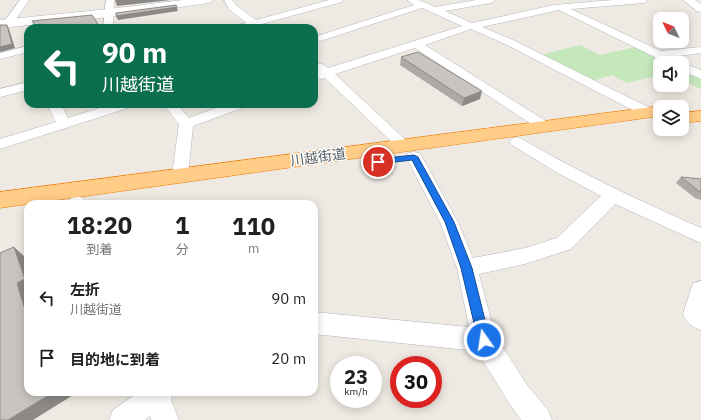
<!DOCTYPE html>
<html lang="ja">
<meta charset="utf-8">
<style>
:root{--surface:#fff;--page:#f2f2f2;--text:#202124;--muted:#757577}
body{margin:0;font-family:"IBM Plex Sans","Noto Sans JP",sans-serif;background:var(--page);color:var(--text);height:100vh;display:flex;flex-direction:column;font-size:15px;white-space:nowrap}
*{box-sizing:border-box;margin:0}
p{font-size:13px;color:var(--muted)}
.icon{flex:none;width:22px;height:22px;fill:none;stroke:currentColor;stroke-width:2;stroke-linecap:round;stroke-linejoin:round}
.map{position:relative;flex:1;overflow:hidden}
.side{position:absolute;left:24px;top:200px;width:294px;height:196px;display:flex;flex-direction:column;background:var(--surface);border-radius:12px;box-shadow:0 2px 10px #0003}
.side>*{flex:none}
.hud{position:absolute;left:24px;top:24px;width:294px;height:84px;border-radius:12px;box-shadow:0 2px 10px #0003;background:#0b6e4f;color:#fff;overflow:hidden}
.needle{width:26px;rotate:313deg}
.fabs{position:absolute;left:653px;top:12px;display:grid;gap:8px}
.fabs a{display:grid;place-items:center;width:36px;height:36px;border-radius:8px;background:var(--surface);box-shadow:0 2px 10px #0003;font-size:20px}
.speed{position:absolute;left:330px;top:356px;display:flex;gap:8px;font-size:20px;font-weight:700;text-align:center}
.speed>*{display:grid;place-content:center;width:52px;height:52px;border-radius:50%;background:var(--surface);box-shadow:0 2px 10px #0003;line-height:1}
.speed small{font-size:10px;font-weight:400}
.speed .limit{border:6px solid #d22;background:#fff;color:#111}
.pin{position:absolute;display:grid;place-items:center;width:34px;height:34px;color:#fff;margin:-17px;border:2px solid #fff;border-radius:50%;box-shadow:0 1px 4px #0007}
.me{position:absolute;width:44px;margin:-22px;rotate:347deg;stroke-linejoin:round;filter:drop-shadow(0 0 3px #0008)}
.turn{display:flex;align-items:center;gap:14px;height:84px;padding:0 12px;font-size:18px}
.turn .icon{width:52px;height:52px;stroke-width:2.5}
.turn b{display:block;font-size:28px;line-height:34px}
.eta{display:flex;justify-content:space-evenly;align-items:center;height:68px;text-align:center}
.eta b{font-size:24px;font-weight:700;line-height:28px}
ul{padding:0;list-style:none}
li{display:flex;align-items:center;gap:12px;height:60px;padding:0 12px}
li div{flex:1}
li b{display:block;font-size:15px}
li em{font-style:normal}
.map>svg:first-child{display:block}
.green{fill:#c4e8bc}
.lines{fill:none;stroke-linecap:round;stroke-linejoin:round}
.street-casing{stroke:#b3b7ba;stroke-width:1}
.secondary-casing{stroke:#b4b9be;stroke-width:1}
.highway-casing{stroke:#f07c00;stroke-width:1}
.street{fill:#fff;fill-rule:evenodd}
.secondary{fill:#fff;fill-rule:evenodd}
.highway{fill:#ffcd88;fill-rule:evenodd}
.wall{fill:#ada9a4}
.shaded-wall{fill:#8d8986}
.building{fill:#c9c4bf;stroke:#8d8986}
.route{fill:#1a73e8;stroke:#114b97}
.labels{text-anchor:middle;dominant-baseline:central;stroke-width:3;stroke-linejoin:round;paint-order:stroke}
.street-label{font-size:14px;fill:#5a6064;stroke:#fff}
</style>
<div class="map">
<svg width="701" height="420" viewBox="0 0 701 420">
<rect width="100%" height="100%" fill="#eee9e2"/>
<path class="green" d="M580 45 600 55 636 47 668 63H660V75L627 83 612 75 592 81 540 55Z
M682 70 701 79V89L682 80Z"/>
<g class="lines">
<defs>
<path id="street" d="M20 0H29L12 25H4L3 23Z
M106 0H114L113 28H103Z
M224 0H232L236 5 256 20 329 0H343L342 2 262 24 265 28H233L234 26 246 23 229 9Z
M407 0H419L435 7 476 0H495L491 3 445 11 472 23 554 5 613 0H648L644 3 571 9 661 51 701 47V53L672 57 682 63 701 70V79L682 71V63H667L559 10 482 27 513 40 652 109 654 112 652 115 647 116 642 115 505 44 471 29 425 45 549 123 551 126 549 129 544 130 539 129 415 48 335 74 411 145 408 148 403 150 398 148 325 78 314 81V73L317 72 314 70V64H322L328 68 462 26 422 8 314 43V37L414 5Z
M28 46V52L0 59V53Z
M28 82V90L0 97V89Z
M47 104H61L68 118 112 104H133L131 107 0 149V139L56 122Z
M163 104H177L189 118 227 104H247L245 107 193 126 188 175 186 179 180 181 174 179 172 175 179 124Z
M517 137 522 139C580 173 640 201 701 228V243L615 204 571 249 525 264 479 274 495 335 527 385 548 410 552 420H521L509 403 477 351 314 334V312L469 327 457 268 440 222 406 157 408 153 414 152 420 153 458 222 473 258 525 248 557 238 601 196 556 172 512 145 509 142 512 139Z
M77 196 83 198 86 204H68L71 198Z
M701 281V330C692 327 687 323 683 314L693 283Z
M139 392H174L171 400 179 420H151L150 416 145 420H109L113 410Z"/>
<path id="secondary" d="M183 0H214L209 3 109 17 0 28V20L109 9Z
M683 0H695L701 4V12L697 11Z"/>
<path id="highway" d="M660 106 664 107H660V116L0 208V192Z
M701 111V121L682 123V113Z"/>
</defs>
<use href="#street" class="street-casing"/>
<use href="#secondary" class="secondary-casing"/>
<use href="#highway" class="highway-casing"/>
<use href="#street" class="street"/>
<use href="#secondary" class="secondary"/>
<use href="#highway" class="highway"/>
</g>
<path class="wall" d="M401 57 480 99 462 106 400 65Z
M681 177 701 179V200L695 198 676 183Z"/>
<path class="shaded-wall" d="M115 0H171L117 6Z
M176 5 178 11 118 20 116 16Z
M98 24 100 28H81Z
M7 25 9 29 15 48 0 52V47Z
M482 91 480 99 462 106 464 98Z
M14 247 25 257 28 267V320L17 283Z
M54 392H78L33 420H8Z"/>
<path class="building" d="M176 5 177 7 116 16V13Z
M92 15 98 24 81 28H37L32 21Z
M0 25H7L12 44 0 47Z
M418 52 482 91 464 98 401 57Z
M681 177 701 179V192H700Z
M14 247 25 279 17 283 28 320V392H54L8 420H0V253Z"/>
<path class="route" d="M414 155 418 157 454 222 472 268 490 340 488 344 484 346 479 344 478 340 461 268 445 222 412 160 378 164 374 162 378 159Z"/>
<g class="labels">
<g class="street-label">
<text transform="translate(318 157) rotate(-8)">川越街道</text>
</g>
</g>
</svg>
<div class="fabs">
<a><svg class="needle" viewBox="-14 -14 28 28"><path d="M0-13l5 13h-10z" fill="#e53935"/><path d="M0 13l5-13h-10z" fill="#757577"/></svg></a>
<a><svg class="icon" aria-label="sound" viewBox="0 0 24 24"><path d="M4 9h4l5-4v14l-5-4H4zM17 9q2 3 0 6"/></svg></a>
<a><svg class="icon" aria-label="layers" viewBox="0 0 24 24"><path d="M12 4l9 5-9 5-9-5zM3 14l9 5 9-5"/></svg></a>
</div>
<div class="speed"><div>23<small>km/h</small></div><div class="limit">30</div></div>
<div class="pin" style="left:378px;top:162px;background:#d93025"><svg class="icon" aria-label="arrive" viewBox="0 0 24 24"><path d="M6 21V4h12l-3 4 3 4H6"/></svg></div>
<svg class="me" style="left:484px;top:340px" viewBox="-20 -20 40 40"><circle r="17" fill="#1a73e8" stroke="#fff" stroke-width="3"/><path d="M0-11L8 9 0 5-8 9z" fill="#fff"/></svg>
<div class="hud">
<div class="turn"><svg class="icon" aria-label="left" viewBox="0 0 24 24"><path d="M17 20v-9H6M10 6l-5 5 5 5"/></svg><div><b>90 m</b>川越街道</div></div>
</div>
<section class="side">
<div class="eta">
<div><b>18:20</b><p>到着</p></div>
<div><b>1</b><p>分</p></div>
<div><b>110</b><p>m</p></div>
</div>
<ul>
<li><svg class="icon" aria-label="left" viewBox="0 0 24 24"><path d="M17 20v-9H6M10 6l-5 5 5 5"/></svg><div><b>左折</b><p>川越街道</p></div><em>90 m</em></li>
<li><svg class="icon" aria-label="arrive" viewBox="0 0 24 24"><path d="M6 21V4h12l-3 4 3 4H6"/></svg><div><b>目的地に到着</b></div><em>20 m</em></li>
</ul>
</section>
</div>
